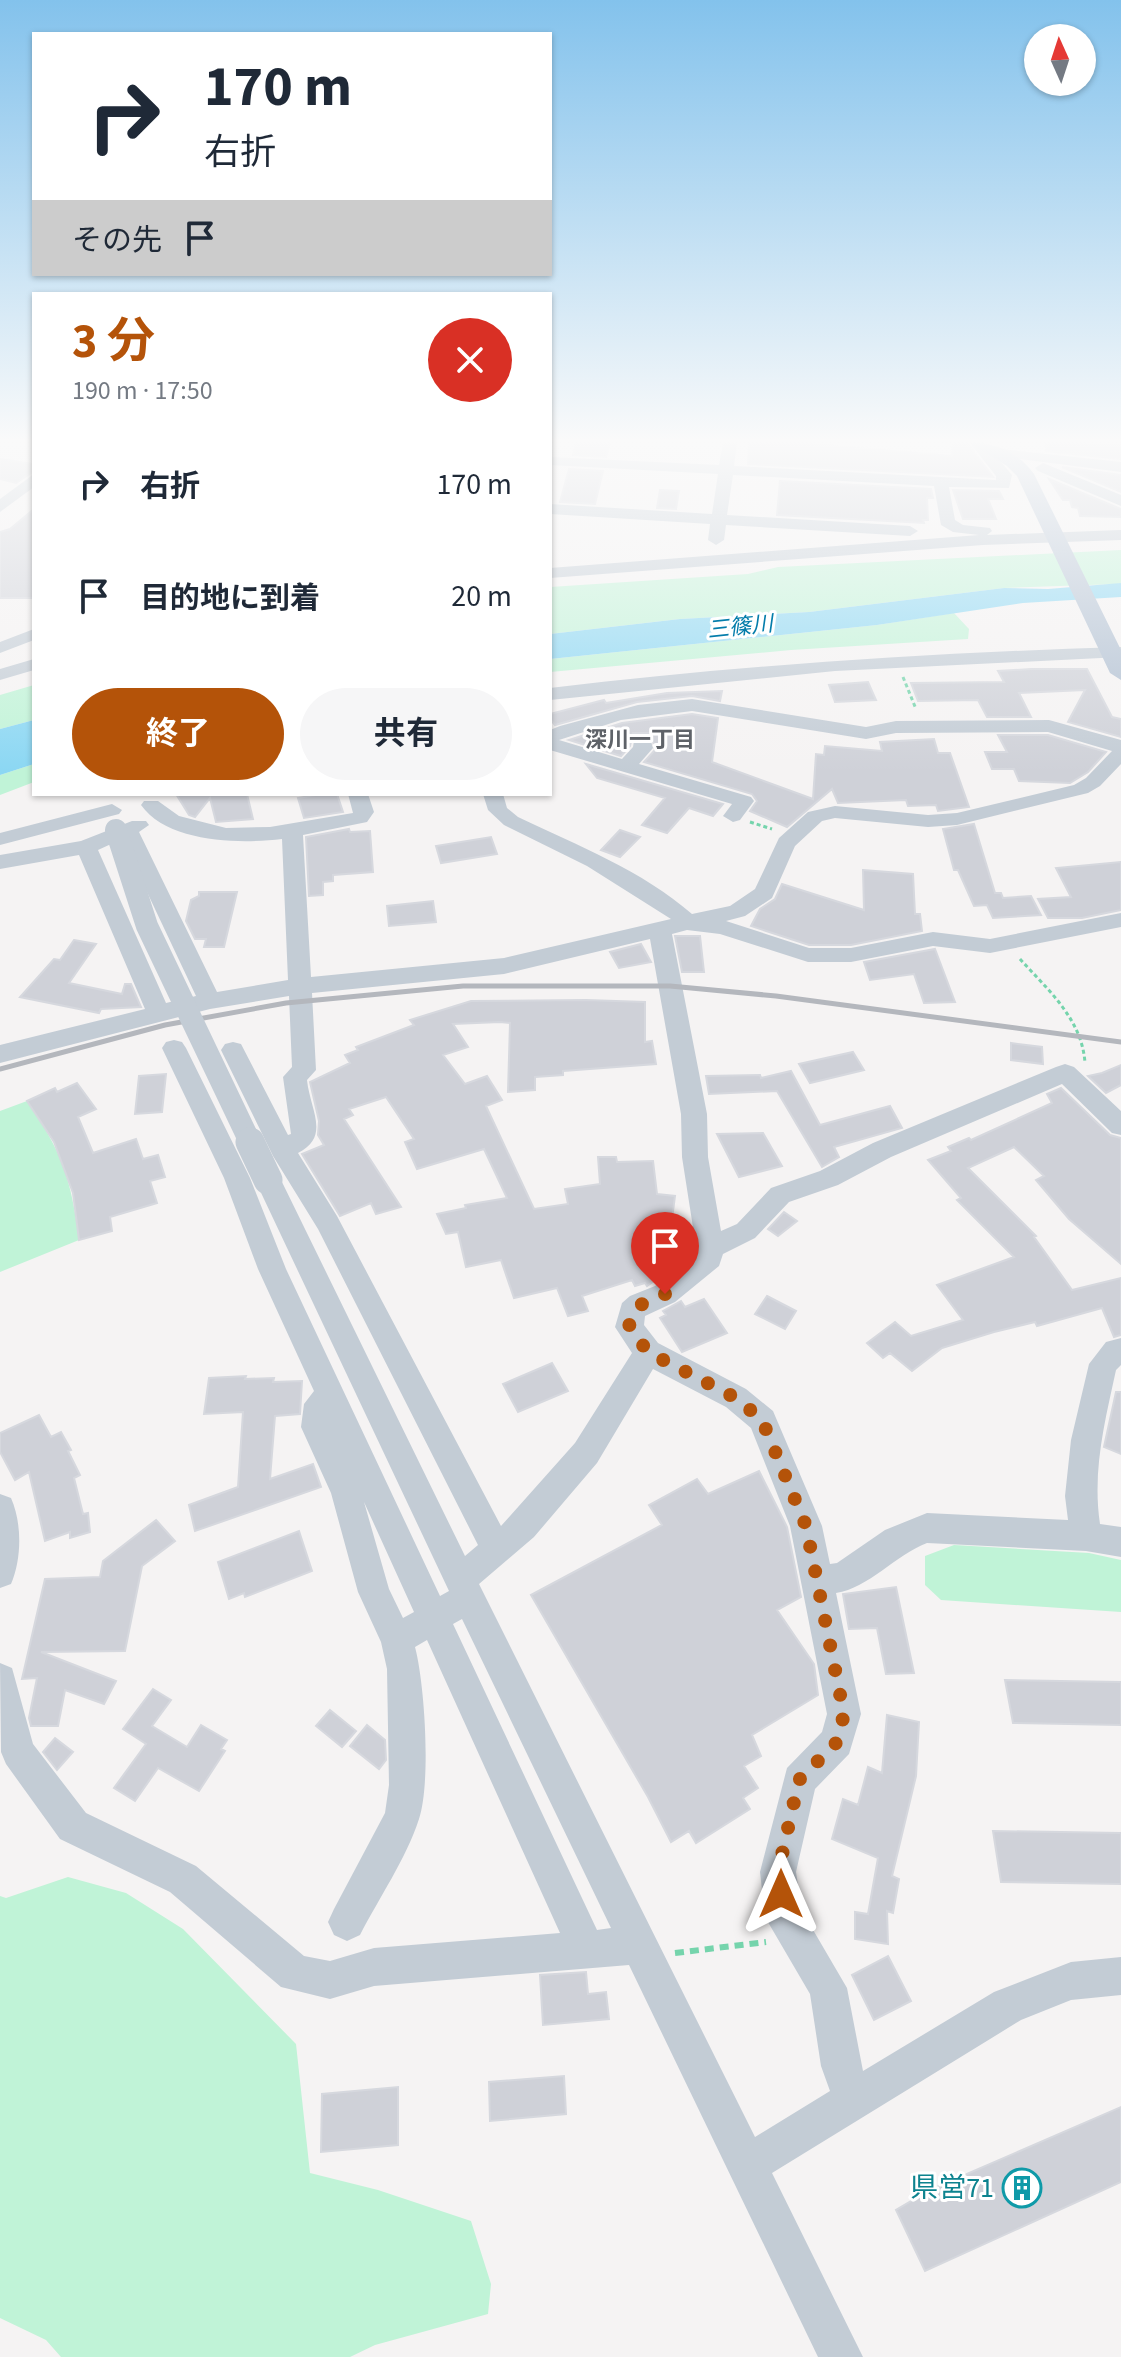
<!DOCTYPE html>
<html lang="ja">
<meta charset="utf-8">
<style>
:root{--surface:#fff;--page:#f6f6f7;--text:#1f2937;--muted:#747a83;--accent:#b45309}
body{margin:0;font-family:"Source Sans 3","Noto Sans JP",sans-serif;background:var(--page);color:var(--text);height:100vh;display:flex;flex-direction:column;font-size:30px;white-space:nowrap}
*{box-sizing:border-box;margin:0}
p{font-size:26px;color:var(--muted)}
.icon{flex:none;width:44px;height:44px;fill:none;stroke:currentColor;stroke-width:2;stroke-linecap:round;stroke-linejoin:round}
.map{position:relative;flex:1;overflow:hidden}
.side{position:absolute;left:32px;top:292px;width:520px;height:504px;display:flex;flex-direction:column;background:var(--surface);border-radius:0px;box-shadow:0 2px 6px #0004}
.side>*{flex:none}
.top-card{position:absolute;left:32px;top:32px;width:520px;height:244px;border-radius:0px;box-shadow:0 2px 6px #0004;background:#fff;color:var(--text);overflow:hidden}
.needle{width:52px;rotate:357deg}
.fabs{position:absolute;left:1024px;top:24px;display:grid;gap:16px}
.fabs a{display:grid;place-items:center;width:72px;height:72px;border-radius:50%;background:var(--surface);box-shadow:0 2px 6px #0004;font-size:40px}
.pin{position:absolute;display:grid;place-items:center;width:68px;height:68px;color:#fff;margin:-82px -34px;border-radius:50% 50% 50% 0;rotate:-45deg;box-shadow:0 0 8px #0007}
.pin .icon{rotate:45deg}
.me{position:absolute;width:88px;margin:-44px;rotate:0deg;stroke-linejoin:round;filter:drop-shadow(0 0 6px #0008)}
.turn{display:flex;align-items:center;gap:28px;height:168px;padding:0 40px;font-size:36px}
.turn .icon{width:104px;height:104px;stroke-width:2.5}
.turn b{display:block;font-size:56px;line-height:68px}
.then{display:flex;align-items:center;height:76px;padding:0 40px;background:#0003;gap:16px;font-size:30px}
.round{display:grid;place-items:center;flex:none;width:84px;height:84px;border-radius:42px;background:var(--page)}
.headline{display:flex;align-items:center;justify-content:space-between;height:136px;padding:0 40px}
h1{font-size:48px;font-weight:700;line-height:60px;color:var(--accent)}
.cta{display:flex;gap:16px;margin-top:auto;padding:16px 40px}
.cta a{flex:1;height:92px;border-radius:48px;background:var(--accent);color:#fff;font-size:32px;font-weight:700;line-height:92px;text-align:center}
.cta a+a{background:var(--page);color:var(--text)}
ul{padding:0;list-style:none}
li{display:flex;align-items:center;gap:24px;height:112px;padding:0 40px}
li div{flex:1}
li b{display:block;font-size:30px}
li em{font-style:normal}
.map>svg:first-child{display:block}
.green{fill:#c0f3d7}
.water{fill:#8bd7f3}
.building{fill:#cfd1d8;stroke:#d6d8de;stroke-width:2}
.lines{fill:none;stroke-linecap:round;stroke-linejoin:round}
.path-far1{stroke:#75d4ac;stroke-width:3;stroke-dasharray:4 3;stroke-linecap:butt}
.path{stroke:#75d4ac;stroke-width:6;stroke-dasharray:9 6;stroke-linecap:butt}
.minor{fill:#c3ccd5;fill-rule:evenodd}
.major{fill:#b1c0d2;fill-rule:evenodd}
.rail{stroke:#b4b7bd;stroke-width:5}
.minor-bridge-far1{stroke:#c3ccd5;stroke-width:22}
.minor-bridge{stroke:#c3ccd5;stroke-width:29}
.route{stroke:#b45309;stroke-width:14;stroke-dasharray:0 25.2}
.labels{text-anchor:middle;dominant-baseline:central;stroke-width:6;stroke-linejoin:round;paint-order:stroke}
.far-water-label{font-size:22px;font-style:italic;fill:#047dab;stroke:#fff}
.far-neighbourhood-label{font-size:22px;font-weight:bold;fill:#5e6268;stroke:#fff}
.near-culture-label{font-size:28px;fill:#0d838f;stroke:#fff;text-anchor:end}
</style>
<div class="map">
<svg width="1121" height="2357" viewBox="0 0 1121 2357">
<rect width="100%" height="100%" fill="#f5f3f3"/>
<path class="green" d="M1121 550V583L1118 584 1004 588 809 612 680 619 550 634V587L748 574 778 567Z
M954 613 969 629 968 639 791 650 550 672V659L877 625Z
M34 685V720L0 729V695Z
M34 764V782L0 795V775Z
M27 1101C62 1152 71 1178 79 1240L0 1272V1111Z
M954 1545 1089 1553 1121 1560V1612L941 1600 925 1585V1556Z
M68 1877 126 1893 183 1929 296 2044 310 2173 378 2190 471 2221 491 2284 488 2314 375 2345 350 2357H61L46 2340 0 2318V1896L6 1898Z"/>
<path class="water" d="M1121 583V597L1023 603 877 625 550 659V634L680 619 809 612 1004 588 1048 589Z
M34 720V764L0 775V729Z"/>
<path class="building" d="M576 443H610L606 457 573 455Z
M749 443 812 444 952 456 953 443H967L993 477 748 464Z
M1046 443 1121 445V459L1046 451Z
M0 459 34 464V471L16 483 0 479Z
M1062 467 1121 475V492Z
M569 469 603 471 595 504 560 502Z
M1049 479 1121 509V517L1080 516 1078 508 1072 507 1070 500H1063Z
M780 481 931 489 933 498H927L928 520H923L924 523 777 515Z
M660 490 679 491 676 509 657 508Z
M953 490 999 491 1003 499H988L996 519H963Z
M34 509V598H0V532L10 529Z
M1031 669H1087L1112 717 1121 719V737L1068 722 1085 690 1019 693 1031 717H987L978 700 918 701 911 683 1004 682 998 671Z
M868 682 876 700 835 702 829 685Z
M722 691 720 701 692 696 637 702 555 725 550 719V714L604 700 606 703 667 693Z
M692 714 718 718 712 762 813 799 816 754 824 755 825 746 882 751 880 742 934 739 938 753H950L969 807 938 811 936 805 908 806 906 800 838 803 832 789 787 827 750 811 757 801 752 794 644 762 655 750 651 733H633L630 746 621 756 569 740 622 723Z
M998 735H1048L1106 752 1088 772 1070 783 1019 781 1014 769H992L985 752H1007Z
M586 764 723 804 713 816 689 808 667 833 642 825 665 798 597 778Z
M176 794H247L253 819 216 822 210 798 195 817 189 815Z
M321 794H337L343 812 304 818 298 798Z
M974 824 995 893H1001L1003 898 1031 896 1041 915 993 918 987 905 974 906 958 870H954L943 829Z
M349 829 350 832 370 831 373 872 333 875V881L323 882V895L309 896 306 837Z
M620 830 640 837 620 857 601 850Z
M491 837 497 854 441 863 436 846Z
M1121 862V910L1082 918H1048L1038 899 1071 897 1056 868Z
M863 870 913 874 915 914H920L922 931 851 945H809L751 926 760 909 775 899 782 884 864 910Z
M199 892H237L224 947H204L206 939H195L186 921 191 900 199 896Z
M433 901 436 922 389 926 387 906Z
M675 936H700L704 972H682Z
M74 940 96 944 69 983 122 994 125 984H131L141 1007 101 1009 99 1013 20 997 54 959 60 960Z
M641 944 651 962 619 968 610 952Z
M935 949 955 1002 924 1003 914 974 870 980 864 962Z
M586 1000 645 1002V1042L652 1041 656 1064 563 1071V1075L535 1077V1090L508 1092 510 1023 500 1022 453 1024 468 1047 443 1055 465 1084 487 1076 502 1100 486 1106 534 1209 568 1204 565 1189 600 1184 598 1157H616L617 1162 653 1161 657 1194 675 1196 672 1219 694 1252 647 1286 645 1283 635 1286 632 1280 582 1296 588 1311 568 1316 557 1288 514 1298 501 1260 466 1267 458 1232 446 1234 437 1214 466 1208 465 1205 507 1198 484 1149 417 1169 405 1142 414 1139 386 1097 349 1109 353 1115 344 1119 401 1207 376 1214 371 1203 340 1216 302 1154 324 1145 318 1135 319 1121 310 1082 350 1063 345 1055 358 1050 356 1047 414 1025 410 1020 471 1001Z
M1011 1043 1042 1047 1043 1064 1011 1060Z
M853 1052 864 1070 810 1083 799 1064Z
M1121 1065V1085L1106 1093 1088 1076 1102 1073Z
M791 1071 820 1125 890 1106 902 1128 834 1147 839 1157 822 1167 777 1091 709 1094 706 1076 760 1075 761 1078Z
M166 1074 162 1112 135 1114 139 1076Z
M77 1083 96 1109 78 1117 93 1153 136 1139 143 1159 158 1155 165 1177 150 1181 157 1203 110 1217 112 1231 79 1240 73 1193 54 1142 27 1101 55 1088 57 1092Z
M1061 1088 1110 1135 1121 1138V1264L1069 1219 1036 1180 1044 1176 1014 1147 968 1168 1036 1236 1034 1237 1072 1290 1121 1278V1335L1114 1337 1102 1308 1037 1326 1035 1322 994 1332 942 1348 912 1371 890 1353 883 1358 867 1343 895 1322 911 1336 963 1320 937 1285 1014 1257 957 1200 961 1198 928 1160 951 1151 948 1147 969 1138 971 1140 1052 1103 1047 1094Z
M763 1133 782 1166 739 1177 717 1134Z
M784 1212 797 1221 778 1236 768 1229Z
M767 1296 796 1311 785 1329 755 1314Z
M704 1299 727 1333 682 1352 660 1318 666 1315 663 1311 681 1301 685 1307Z
M552 1363 568 1391 518 1412 503 1384Z
M246 1376 245 1379 274 1378 273 1382 302 1381 300 1414 275 1416 270 1479 313 1464 321 1487 195 1531 189 1505 238 1487 243 1412 204 1414 209 1378Z
M1116 1392H1121V1454L1104 1447Z
M39 1415 51 1437 61 1432 71 1450 68 1451 80 1475 74 1478 83 1514 88 1513 90 1532 70 1538V1532L45 1541 29 1472 15 1480 0 1452V1433Z
M759 1471 787 1527 801 1597 777 1610 814 1664 818 1695 752 1735 761 1756 744 1766 758 1788 743 1798 750 1809 696 1843 689 1831 671 1842 648 1797 531 1595 662 1525 649 1505 697 1479 708 1494Z
M156 1520 175 1541 142 1566 125 1651 41 1652 116 1681 104 1704 65 1690 58 1726H31L29 1718 37 1678 22 1679 45 1579 100 1577 103 1561Z
M299 1531 312 1571 245 1597 244 1593 229 1599 218 1562Z
M896 1587 914 1673 886 1674 877 1628 849 1629 843 1594Z
M1005 1680 1121 1682V1725L1013 1723Z
M153 1689 171 1700 152 1726 187 1747 201 1725 227 1740 221 1749 225 1751 199 1791 158 1768 135 1801 114 1788 146 1744 123 1729Z
M330 1710 356 1731 342 1747 316 1726Z
M887 1715 919 1722 916 1776 892 1876 899 1879 893 1913 887 1911 888 1944 855 1939V1912L868 1914 878 1858 832 1839 843 1799 858 1805 868 1767 882 1773Z
M367 1725 385 1740 386 1760 379 1769 350 1746Z
M55 1738 73 1752 57 1770 43 1752Z
M993 1831 1121 1833V1884L1001 1882Z
M888 1956 911 2001 874 2020 852 1975Z
M586 1972 588 1994 606 1992 609 2019 543 2025 540 1975Z
M564 2076 566 2114 490 2121 489 2082Z
M398 2087V2145L321 2152 322 2094Z
M1121 2107V2182L925 2271 896 2210 930 2190Z"/>
<g class="lines">
<path class="path-far1" d="M903 677 916 709
M750 822 772 829
M1020 959C1048 990 1082 1019 1085 1063"/>
<path class="path" d="M675 1953 766 1942"/>
<path class="minor" d="M723 443H737L734 466 996 480V476L970 443H985L995 455 996 450 1001 449 1121 462V472L996 456 1012 475 1009 488 949 487 955 520 963 525 990 528 992 531 987 535 1121 530V540L983 545 550 578V568L979 535 953 532 941 525 934 486 733 475 727 515 910 526 918 531 910 536 726 525 724 540 716 545 708 540 710 524 550 514V504L712 514 718 474 550 465V457L719 465Z
M1043 463 1121 495V506L1038 471 1035 468Z
M34 474V487L0 512V499Z
M34 629V640L0 653V642Z
M1121 647V657L835 671 550 700V688C740 665 930 653 1121 647Z
M34 659V670L0 680V669Z
M692 699 866 727 896 721 1049 720 1121 740V764L1100 786 1088 793 957 825 928 827 835 818 822 821 795 846 772 898 745 916 726 921 809 948H851L933 932 990 939 1121 913V927L990 953 933 946 851 962H808L720 934 687 930 672 934 707 1114 708 1157 721 1231 737 1224 771 1188 820 1171 873 1143 1056 1067 1065 1064 1074 1067 1121 1111V1135L1112 1133 1062 1084 891 1157 838 1185 789 1202 755 1238 723 1254 719 1266 675 1302 645 1316 644 1325 658 1343 746 1389 773 1411 822 1526 830 1564 837 1563 885 1530 927 1513 1068 1520 1065 1496 1071 1440 1089 1364 1106 1342 1121 1338V1365L1116 1370C1105 1421 1092 1471 1100 1524L1121 1527V1557L1086 1551 927 1543C895 1555 869 1588 836 1593L861 1714 849 1754 815 1789 796 1872 802 1911 847 1988 863 2071 994 1992 1071 1962 1121 1957V1995L1071 2000 1021 2020 772 2173 863 2357H818L629 1965 374 1986 330 1999 281 1987 170 1892 60 1839 6 1764 1 1752 0 1663 12 1668 33 1744 86 1813 196 1866 304 1956 330 1961 374 1948 560 1933 427 1640 415 1647C425 1685 431 1783 419 1819 406 1859 379 1898 360 1935L347 1941 334 1935 328 1922 334 1909 385 1813 389 1785 387 1669 381 1642 358 1592 331 1493 301 1427 304 1404 314 1391 258 1269 224 1178 162 1048 166 1042 174 1040 182 1042 186 1048 250 1178 286 1269 440 1596 449 1591 255 1180 259 1173 268 1170 277 1173 281 1180 465 1556 478 1545 318 1229 273 1156 221 1050 225 1044 233 1042 241 1044 288 1135 291 1134 283 1077 292 1067 289 996 210 1009 0 1063V1045L145 1009 79 855 0 869V855L81 841 132 821H146L149 825 139 832 217 992 288 980 282 839C240 844 168 843 141 805L144 801H158L179 816 226 828 270 827 353 813 348 794H368L374 812 367 822 303 835 311 977 504 958 671 919 587 866 504 825 488 810 483 794H503L507 808 518 817C577 845 643 871 692 914L730 906 755 889 779 838 808 812 835 806 928 815 957 813 1074 785 1086 778 1112 751 1048 732 896 733 866 739 692 711 621 720 559 740 622 759 633 747 635 735H649L653 748 639 764 751 797 754 801 740 820 733 822 723 816 732 804 550 750V730L560 726 638 705ZM122 839 196 996 166 1003 98 850ZM650 939 681 1114 682 1157 697 1253 655 1286 630 1296 622 1303 615 1327 632 1353 575 1443 501 1526 337 1216 298 1153C331 1136 310 1110 307 1080L316 1070 312 993 504 974ZM653 1369 726 1407 751 1428 790 1526 827 1714 822 1732 787 1768 760 1872 765 1917 810 1994 821 2066 830 2091 755 2137 479 1584 534 1537 597 1463ZM364 1502 414 1612 403 1618 389 1589ZM462 1619 611 1928 597 1930 453 1624Z
M112 804 122 810 119 814 0 845V833Z
M0 1494 11 1498C22 1523 22 1558 11 1584L0 1588Z"/>
<path class="major" d="M970 443C997 443 1018 452 1034 474L1121 650V680L1110 673 1017 476 1007 466Z"/>
<path class="rail" d="M0 1069 165 1025 286 1003 463 986H670L776 996 1121 1042"/>
<path class="minor-bridge-far1" d="M116 830 147 926 251 1144"/>
<path class="minor-bridge" d="M250 1142 268 1180"/>
</g>
<linearGradient id="sky" x2="0" y2="1"><stop stop-color="#83c2ec"/><stop offset="0.57" stop-color="#fafafa"/><stop offset="1" stop-color="#fafafa" stop-opacity="0"/></linearGradient>
<rect width="1121" height="773" fill="url(#sky)"/>
<g class="lines">
<path class="route" d="M665 1294C645 1302 633 1304 629 1327L648 1352 736 1398 762 1420 806 1526 844 1714 837 1742 799 1780 778 1872 781 1894"/>
</g>
<defs>
<symbol id="building-ring" viewBox="-11 -11 22 22"><circle r="9.5" fill="#fff" stroke="#0f9aa8" stroke-width="1.5"/><path d="M-4-6H4V6H1V3H-1V6H-4ZM-2.5-4.3h1.7v1.8h-1.7ZM.8-4.3h1.7v1.8H.8ZM-2.5-1h1.7V.8h-1.7ZM.8-1h1.7V.8H.8Z" fill="#0f9aa8"/></symbol>
</defs>
<g fill-rule="evenodd">
<use href="#building-ring" x="1000" y="2166" width="44" height="44"/>
</g>
<g class="labels">
<g class="far-water-label">
<text transform="translate(740 627) rotate(-6)">三篠川</text>
</g>
<g class="far-neighbourhood-label">
<text x="640" y="740">深川一丁目</text>
</g>
<g class="near-culture-label">
<text x="994" y="2188">県営71</text>
</g>
</g>
</svg>
<div class="fabs">
<a><svg class="needle" viewBox="-14 -14 28 28"><path d="M0-13l5 13h-10z" fill="#e53935"/><path d="M0 13l5-13h-10z" fill="#747a83"/></svg></a>
</div>
<div class="pin" style="left:665px;top:1294px;background:#d93025"><svg class="icon" aria-label="arrive" viewBox="0 0 24 24"><path d="M6 21V4h12l-3 4 3 4H6"/></svg></div>
<svg class="me" style="left:781px;top:1894px" viewBox="-20 -20 40 40"><path d="M0-17L14 15 0 8-14 15z" fill="#b45309" stroke="#fff" stroke-width="4"/></svg>
<div class="top-card">
<div class="turn"><svg class="icon" aria-label="right" viewBox="0 0 24 24"><path d="M7 20v-9h11M14 6l5 5-5 5"/></svg><div><b>170 m</b>右折</div></div>
<div class="then">その先<svg class="icon" aria-label="arrive" viewBox="0 0 24 24"><path d="M6 21V4h12l-3 4 3 4H6"/></svg></div>
</div>
<section class="side">
<div class="headline"><div><h1>3 分</h1><p>190 m · 17:50</p></div><a class="round" style="background:#d93025;color:#fff"><svg class="icon" aria-label="close" viewBox="0 0 24 24"><path d="M6 6l12 12M18 6L6 18"/></svg></a></div>
<ul>
<li><svg class="icon" aria-label="right" viewBox="0 0 24 24"><path d="M7 20v-9h11M14 6l5 5-5 5"/></svg><div><b>右折</b></div><em>170 m</em></li>
<li><svg class="icon" aria-label="arrive" viewBox="0 0 24 24"><path d="M6 21V4h12l-3 4 3 4H6"/></svg><div><b>目的地に到着</b></div><em>20 m</em></li>
</ul>
<div class="cta"><a>終了</a><a>共有</a></div>
</section>
</div>
